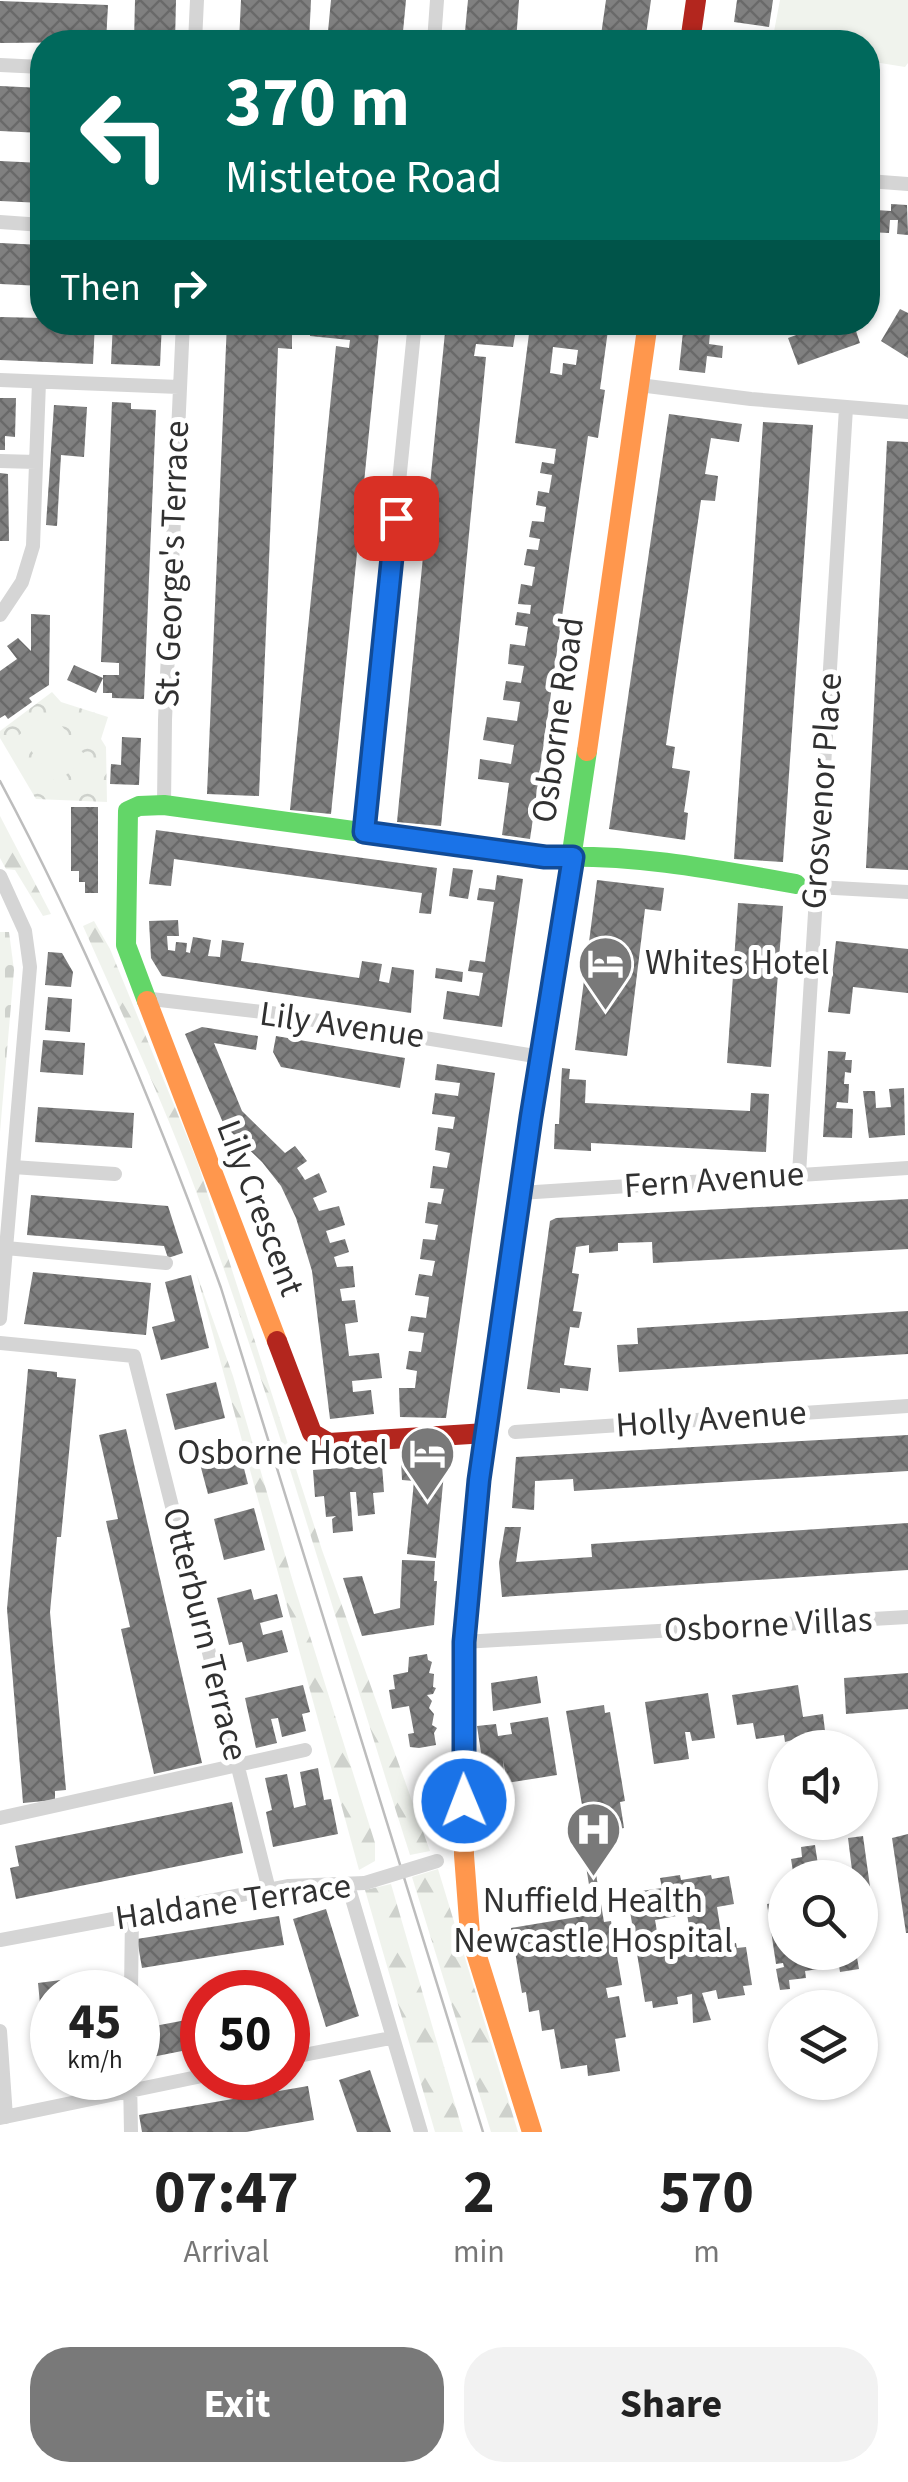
<!DOCTYPE html>
<style>
:root{--surface:#fff;--page:#f2f2f2;--text:#222;--muted:#767676;--accent:#797979}
body{margin:0;font-family:"Source Sans 3",sans-serif;background:var(--page);color:var(--text);height:100vh;display:flex;flex-direction:column;font-size:38px;white-space:nowrap}
*{box-sizing:border-box;margin:0}
p{font-size:32px;color:var(--muted)}
.icon{flex:none;width:55px;height:55px;fill:none;stroke:currentColor;stroke-width:2;stroke-linecap:round;stroke-linejoin:round}
.map{position:relative;height:2132px;overflow:hidden}
.details{display:flex;flex-direction:column;background:var(--surface);flex:1}
.details>*{flex:none}
.hud{position:absolute;left:30px;top:30px;width:850px;height:305px;border-radius:40px;box-shadow:0 2px 8px #0004;background:#00695c;color:#fff;overflow:hidden}
.controls{position:absolute;left:768px;top:1730px;display:grid;gap:20px}
.controls a{display:grid;place-items:center;width:110px;height:110px;border-radius:50%;background:var(--surface);box-shadow:0 2px 8px #0004;font-size:50px}
.speed{position:absolute;left:30px;top:1970px;display:flex;gap:20px;font-size:50px;font-weight:700;text-align:center}
.speed>*{display:grid;place-content:center;width:130px;height:130px;border-radius:50%;background:var(--surface);box-shadow:0 2px 8px #0004;line-height:1}
.speed small{font-size:25px;font-weight:400}
.speed .limit{border:15px solid #d22;background:#fff;color:#111}
.pin{position:absolute;display:grid;place-items:center;width:85px;height:85px;color:#fff;margin:-42px;border-radius:20px;box-shadow:0 5px 15px #0006}
.me{position:absolute;width:110px;margin:-55px;rotate:359deg;stroke-linejoin:round;filter:drop-shadow(0 0 8px #0008)}
.turn{display:flex;align-items:center;gap:35px;height:210px;padding:0 30px;font-size:45px}
.turn .icon{width:130px;height:130px;stroke-width:2.5}
.turn b{display:block;font-size:70px;line-height:85px}
.then{display:flex;align-items:center;height:95px;padding:0 30px;background:#0003;gap:20px;font-size:38px}
.eta{display:flex;justify-content:space-evenly;align-items:center;height:170px;text-align:center}
.eta b{font-size:60px;font-weight:700;line-height:70px}
.button{display:flex;gap:20px;margin-top:auto;padding:20px 30px}
.button a{flex:1;height:115px;border-radius:40px;background:var(--accent);color:#fff;font-size:40px;font-weight:700;line-height:115px;text-align:center}
.button a+a{background:var(--page);color:var(--text)}
.map>svg:first-child{display:block}
.forest{fill:url(#forest-firs)}
.cemetery{fill:url(#cemetery-stones)}
.park{fill:url(#park-crowns)}
.garden{fill:#f0f3ed}
.building{fill:url(#building-cross-hatch);fill-rule:evenodd}
.lines{fill:none;stroke-linecap:round;stroke-linejoin:round}
.street{stroke:#d5d5d5;stroke-width:14}
.fast{stroke:#63d668;stroke-width:20}
.slow{stroke:#ff974d;stroke-width:20}
.jam{stroke:#b3261e;stroke-width:20}
.tram{stroke:#bdbdbd;stroke-width:2.5}
.street-bridge{stroke:#d5d5d5;stroke-width:14}
.route-casing{stroke:#114b97;stroke-width:25}
.route{stroke:#1a73e8;stroke-width:18}
.labels{text-anchor:middle;dominant-baseline:central;stroke-width:10;stroke-linejoin:round;paint-order:stroke}
.street-label{font-size:35px;fill:#313131;stroke:#fff}
.poi-label{font-size:35px;fill:#313131;stroke:#fff;text-anchor:start}
</style>
<div class="map">
<svg width="908" height="2132" viewBox="0 0 908 2132">
<defs>
<pattern id="forest-firs" width="22" height="20" patternUnits="userSpaceOnUse" patternTransform="scale(2.5)"><rect width="22" height="20" fill="#f0f3ed"/><path d="M5 1l3.5 6h-7zM16 11l3.5 6h-7z" fill="#ced1cc"/></pattern>
<pattern id="cemetery-stones" width="16" height="16" patternUnits="userSpaceOnUse" patternTransform="scale(2.5)"><rect width="16" height="16" fill="#f0f3ed"/><path d="M2 7V4a2 2 0 0 1 4 0v3zM10 15v-3a2 2 0 0 1 4 0v3z" fill="#ced1cc"/></pattern>
<pattern id="park-crowns" width="20" height="18" patternUnits="userSpaceOnUse" patternTransform="scale(2.5)"><rect width="20" height="18" fill="#f0f3ed"/><path d="M2 6a3 3 0 1 1 6 0M12 15a3 3 0 1 1 6 0" fill="none" stroke="#ced1cc"/></pattern>
<pattern id="building-cross-hatch" width="8" height="8" patternUnits="userSpaceOnUse" patternTransform="scale(2.5)"><rect width="8" height="8" fill="#808080"/><path d="M0 0l8 8M0 8l8-8" fill="none" stroke="#696969"/></pattern>
</defs>
<rect width="100%" height="100%" fill="#fff"/>
<path class="forest" d="M0 816 51 914 43 916 15 870 6 869 0 858Z
M94 921 110 949 197 1161 322 1550 430 1851 410 1855C339 1634 276 1409 196 1191 163 1101 122 1014 83 926Z
M196 1272 233 1376 293 1582 375 1843V1861L359 1870Z
M438 1869 518 2132H491L412 1877Z
M391 1884 463 2132H435L365 1890Z"/>
<path class="cemetery" d="M0 932H9L14 970 0 1132Z"/>
<path class="park" d="M52 692 61 702 108 717 101 739 106 747 107 802 36 799 0 738V731Z"/>
<path class="garden" d="M780 0H908V63L905 67 868 61V42H772Z
M50 711 87 758 56 783 19 735Z"/>
<path class="building" d="M135 0H176L175 42H134Z
M241 0H311L309 42H239Z
M331 0H406L402 42H327Z
M468 0H519L516 42H464Z
M606 0H651L645 42H600Z
M737 0H773L769 27 734 22Z
M0 1 108 5 106 42 0 43Z
M0 86 42 88V133L0 131Z
M0 161 42 163V203L0 201Z
M868 202 876 203V210L891 211V204L907 205 908 235 897 234 898 220H890L889 233 868 232Z
M0 243 42 245V286L0 284Z
M900 309 908 313V358L881 341Z
M0 317 42 318V322H95L93 364 0 360Z
M113 322H162L160 366 111 364Z
M227 322H292V349L278 348 259 796 207 794Z
M310 322H380L331 814 290 810 336 346 349 348 350 340 310 336Z
M446 322 517 323 513 347 476 344 474 356 486 357 441 826 397 822Z
M684 322H711L709 344 723 346 722 358 707 356 705 373 679 370Z
M832 322H853L860 343 798 365 788 338Z
M530 326 608 330 600 389 605 390 598 438 588 436 530 839 502 835 509 783 478 779 480 759 511 764 514 745 483 740 487 717 517 721 520 702 503 700 506 681 521 683 524 666 508 664 510 644 525 646 528 627 515 625 517 612 530 614 531 605 518 604 521 584 532 586 535 567 524 565 527 549 538 550 540 539 529 537 532 521 544 522 546 507 536 505 538 491 549 493 552 475 540 473 542 462 554 464 556 449 515 443ZM553 347 578 350 576 365 563 363 562 375 550 373Z
M0 398H16L15 437 5 436V450H0Z
M112 402 131 403V409L156 410 144 699 112 698V693H103V675H119V663L101 662Z
M54 405 87 407 84 457 61 455 57 526 46 525Z
M669 414 742 424 739 442 711 438 705 474 718 476 715 501 701 500 666 745 675 747 672 768 690 771 684 812 688 813 685 840 609 829Z
M763 422 813 425 783 862 734 859Z
M887 441 908 442V870L866 868Z
M0 473 8 474 9 541H0Z
M31 614 50 615 49 685 29 698 32 702 8 719 5 715 0 718V671L17 659 7 646 18 638 31 651Z
M74 665 103 678 96 693 67 680Z
M122 737 141 738 139 785 110 784 111 764 121 765Z
M71 807H98V893H85V882H79V871H71Z
M156 830 437 868 431 914 419 913 422 893 174 859 171 886 149 884Z
M453 868 473 870 468 899 449 896Z
M497 875 523 879 502 1027 443 1019 447 991 479 996 483 973 468 971 470 960 485 962 494 902 477 900 479 888 495 890Z
M597 880 664 888 661 911 645 909 627 1056 575 1050Z
M738 903 783 906 771 1067 727 1063Z
M178 920 179 936H167L168 950 175 951 176 942 187 943 186 952 190 953 193 937 211 940 208 956 220 957 222 940 244 943 241 961 359 978 362 961 382 964 379 981 389 983 392 967 414 970 411 1013 162 976 151 958 149 921Z
M836 941 908 949V993L853 987 850 1014 828 1012Z
M48 952 62 953 73 972 71 987 45 985Z
M436 968 463 972 462 982 435 978Z
M48 997 72 999 70 1032 45 1030Z
M202 1027 258 1036 256 1050 214 1043 242 1111 285 1153 295 1146 307 1161 297 1168 305 1180 319 1173 327 1192 313 1198 319 1211 339 1206 345 1225 326 1231 330 1243 345 1239 349 1252 334 1257 337 1267 353 1266 355 1287 340 1289 342 1301 355 1300 358 1322 345 1324 349 1356 379 1353 382 1378 352 1381 353 1392 371 1390 374 1414 330 1419 312 1271 296 1218 281 1186 262 1162 224 1125 185 1034Z
M276 1036 405 1058 400 1088 281 1067 273 1052Z
M43 1040 85 1043 83 1075 40 1072Z
M828 1051 846 1052 845 1060H852L851 1073 845 1072 844 1084H849L848 1103 837 1102 836 1108 853 1109 852 1138 823 1137Z
M437 1064 495 1073 446 1418 400 1417 399 1388H415L417 1371 406 1369 409 1351 421 1352 424 1333 408 1331 411 1316 426 1318 429 1297 415 1295 419 1274 432 1276 435 1261 420 1259 423 1239 435 1240 438 1225 425 1223 428 1202 441 1204 444 1189 430 1188 433 1166 447 1168 450 1153 435 1150 438 1127 453 1129 455 1117 432 1114 435 1093 458 1096 460 1083 435 1080Z
M562 1068 570 1069 569 1079 586 1080 585 1103 750 1111 751 1093 769 1094 766 1152 591 1143V1151L554 1149 555 1124H559Z
M904 1088 905 1135 869 1138 863 1091H875L876 1108 891 1107 889 1089Z
M38 1107 134 1113 132 1148 35 1142Z
M31 1195 168 1206 183 1253 168 1258 164 1246 27 1235Z
M908 1199V1249L653 1263 652 1242 618 1243V1251L589 1253V1245L576 1247 572 1273 579 1274 573 1311 582 1312 579 1328 570 1327 564 1365 591 1368 588 1391 560 1388V1393L527 1389 550 1221 556 1218Z
M33 1272 151 1283 146 1335 24 1324Z
M191 1275 209 1348 161 1360 152 1327 175 1321 165 1282Z
M908 1311V1354L619 1372 617 1345 638 1344 637 1328Z
M28 1369 57 1372V1377L76 1379 61 1537H57L50 1612 66 1790 55 1791V1800L23 1803 7 1609Z
M216 1382 225 1418 175 1430 166 1394Z
M126 1429 202 1763 154 1774 121 1629 130 1627 106 1521 118 1519 99 1435Z
M908 1435V1471L574 1491 573 1479 535 1481 534 1510 512 1508 516 1457Z
M240 1453 248 1484 208 1494 200 1464Z
M401 1461 445 1462 436 1558 407 1554 414 1481 402 1480Z
M382 1465 384 1492 373 1493 375 1514 358 1516 356 1492H350L353 1531 333 1533 332 1519 336 1516 326 1517 324 1496 315 1497 313 1470Z
M254 1508 265 1550 224 1560 214 1519Z
M908 1523V1570L502 1597 499 1563 505 1527H521L516 1562 592 1557 591 1544Z
M402 1560 435 1561 434 1581H437L434 1625 362 1636 343 1578 362 1576 374 1614 400 1608Z
M251 1589 254 1600 277 1594 283 1617 260 1623 263 1635 282 1630 288 1652 247 1662 242 1642 229 1645 217 1598Z
M427 1654 428 1660 432 1662 429 1673 434 1674 433 1687 436 1688 433 1694 427 1695 432 1701 429 1708 434 1714 432 1725 437 1728 434 1733 436 1745 419 1748 410 1747 408 1734 414 1733 409 1706 392 1709 389 1690 395 1689 393 1675 408 1672 409 1657Z
M908 1673V1709L846 1714 844 1678Z
M537 1676 541 1703 493 1711 491 1683Z
M303 1685 310 1712 302 1714 306 1731 282 1737 278 1718 271 1719 277 1743 256 1748 245 1698Z
M798 1685 803 1717 823 1714 825 1731 785 1742 784 1735 756 1739 753 1723 737 1725 732 1695Z
M708 1693 715 1738 692 1741 690 1732H685L689 1759 654 1764 645 1702Z
M604 1705 605 1713 610 1712 625 1801 620 1802 624 1828 594 1833 595 1839 599 1838 602 1853 598 1854 600 1867 595 1868 604 1922 611 1921 622 1985 606 1988 608 1998 619 1996 626 2037 615 2039 620 2071 588 2076 587 2065 561 2069 554 2029 542 2031 539 2010 529 2012 526 1992 522 1993 511 1928 583 1916 579 1893 590 1891 583 1847 589 1846 566 1711Z
M548 1717 557 1775 507 1783 503 1760 505 1783 486 1786 477 1726 496 1724 498 1736 512 1734 510 1723Z
M318 1768 324 1800 331 1799 338 1834 273 1847 266 1812 272 1810 265 1778 287 1774 294 1808 306 1805 300 1772Z
M232 1802 243 1853 16 1899 10 1868 19 1866 15 1846Z
M908 1834V1933H906L892 1838Z
M863 1836 871 1894 860 1896V1878H853L848 1838Z
M815 1845 820 1878H794L791 1859 802 1857 801 1847Z
M680 1875 681 1880 711 1875 712 1879 729 1876 734 1904 717 1907 723 1945 736 1943 737 1948 746 1947 752 1985 743 1986 745 1995 718 1999 716 1990 702 1993 711 2020 693 2023 692 1994 677 1997 678 2004 653 2008 652 2001 645 2002 627 1893 662 1888 660 1878ZM687 1914 693 1950 661 1955 655 1920Z
M785 1901V1952H856L859 1969 840 1972 839 1966 805 1971 806 1978 789 1980 790 1989 780 1990 776 1969 784 1967 783 1963 776 1964 767 1904Z
M326 1909 359 2016 326 2027 293 1919Z
M279 1916 284 1945 142 1968 137 1939Z
M84 1977 86 1992H52V2054L45 2055 38 1983Z
M202 2017V2047L142 2059 144 2028Z
M370 2070 391 2132H357L339 2080Z
M308 2086 314 2120 246 2132H142L139 2115Z"/>
<g class="lines">
<path class="street" d="M195 42 197 0
M434 42 437 0
M0 65 42 67
M868 181 908 184
M0 222 42 225
M0 380 179 387
M639 385 751 399 908 412
M0 461 36 462
M0 615 22 582 33 546 39 382
M164 805 165 720 183 322
M364 832 415 322
M0 876 25 931 30 967 0 1319
M816 887 908 892
M143 998 271 1013 541 1057
M13 1167 115 1174
M799 1174 846 408
M520 1193 908 1168
M6 1248 166 1263
M0 1343 134 1356 269 1890
M515 1432 908 1406
M463 1642 908 1617
M0 1818 305 1750
M348 1885 421 2132
M0 1940 289 1886 365 1883
M131 1992 132 1915
M0 2031 6 2117
M288 2058 391 2038
M130 2078 131 2132
M0 2118 202 2076"/>
<path class="fast" d="M147 1001 126 945 128 811 139 806 164 805 545 857C629 853 713 869 796 884
M464 1763 463 1642 479 1480 587 751"/>
<path class="slow" d="M587 751 648 322
M147 1001 277 1341
M464 1763V1855L470 1934 532 2132"/>
<path class="jam" d="M690 42 696 0
M277 1341 312 1433 329 1443 486 1433"/>
<path class="tram" d="M0 781C87 944 158 1114 221 1288L483 2132"/>
<path class="street-bridge" d="M365 1883 437 1861"/>
</g>
<g class="lines">
<defs>
<path id="route" d="M396 518 364 832 545 857H573L531 1117 479 1480 464 1642V1801"/>
</defs>
<use href="#route" class="route-casing"/>
<use href="#route" class="route"/>
</g>
<defs>
<symbol id="hotel-pin" viewBox="-11 -11 22 30"><path d="M0 17L-7.5 6A9.5 9.5 0 1 1 7.5 6Z" fill="#797979" stroke="#fff"/><path d="M-6-4.5h1.5V1H6V5H4.5V3h-9V5H-6ZM-4 0a1.8 1.8 0 1 1 3.6 0ZM.5 0V-2.5h3Q6-2.5 6 0Z" fill="#fff"/></symbol>
<symbol id="hospital-pin" viewBox="-11 -11 22 30"><path d="M0 17L-7.5 6A9.5 9.5 0 1 1 7.5 6Z" fill="#797979" stroke="#fff"/><path d="M-5-5h3v3.5h4V-5h3V5h-3V1.5h-4V5h-3Z" fill="#fff"/></symbol>
</defs>
<g fill-rule="evenodd">
<use href="#hotel-pin" x="574" y="932" width="63" height="86"/>
<use href="#hotel-pin" x="396" y="1422" width="63" height="86"/>
<use href="#hospital-pin" x="562" y="1798" width="63" height="86"/>
</g>
<g class="labels">
<g class="street-label">
<text transform="translate(172 564) rotate(-88)">St. George's Terrace</text>
<text transform="translate(558 720) rotate(-82)">Osborne Road</text>
<text transform="translate(822 791) rotate(-86)">Grosvenor Place</text>
<text transform="translate(342 1025) rotate(8)">Lily Avenue</text>
<text transform="translate(714 1180) rotate(-4)">Fern Avenue</text>
<text transform="translate(260 1208) rotate(69)">Lily Crescent</text>
<text transform="translate(711 1419) rotate(-4)">Holly Avenue</text>
<text transform="translate(768 1625) rotate(-3)">Osborne Villas</text>
<text transform="translate(205 1634) rotate(76)">Otterburn Terrace</text>
<text transform="translate(233 1902) rotate(-8)">Haldane Terrace</text>
</g>
<g class="poi-label">
<text x="645" y="963">Whites Hotel</text>
<text x="388" y="1453" text-anchor="end">Osborne Hotel</text>
<text x="593" y="1901" text-anchor="middle">Nuffield Health<tspan x="593" dy="40">Newcastle Hospital</tspan></text>
</g>
</g>
</svg>
<div class="controls">
<a><svg class="icon" aria-label="sound" viewBox="0 0 24 24"><path d="M4 9h4l5-4v14l-5-4H4zM17 9q2 3 0 6"/></svg></a>
<a><svg class="icon" aria-label="search" viewBox="0 0 24 24"><circle cx="10" cy="10" r="6"/><path d="M15 15l6 6"/></svg></a>
<a><svg class="icon" aria-label="layers" viewBox="0 0 24 24"><path d="M12 4l9 5-9 5-9-5zM3 14l9 5 9-5"/></svg></a>
</div>
<div class="speed"><div>45<small>km/h</small></div><div class="limit">50</div></div>
<div class="pin" style="left:396px;top:518px;background:#d93025"><svg class="icon" aria-label="arrive" viewBox="0 0 24 24"><path d="M6 21V4h12l-3 4 3 4H6"/></svg></div>
<svg class="me" style="left:464px;top:1801px" viewBox="-20 -20 40 40"><circle r="17" fill="#1a73e8" stroke="#fff" stroke-width="3"/><path d="M0-11L8 9 0 5-8 9z" fill="#fff"/></svg>
<div class="hud">
<div class="turn"><svg class="icon" aria-label="left" viewBox="0 0 24 24"><path d="M17 20v-9H6M10 6l-5 5 5 5"/></svg><div><b>370 m</b>Mistletoe Road</div></div>
<div class="then">Then<svg class="icon" aria-label="right" viewBox="0 0 24 24"><path d="M7 20v-9h11M14 6l5 5-5 5"/></svg></div>
</div>
</div>
<section class="details">
<div class="eta">
<div><b>07:47</b><p>Arrival</p></div>
<div><b>2</b><p>min</p></div>
<div><b>570</b><p>m</p></div>
</div>
<div class="button"><a>Exit</a><a>Share</a></div>
</section>
